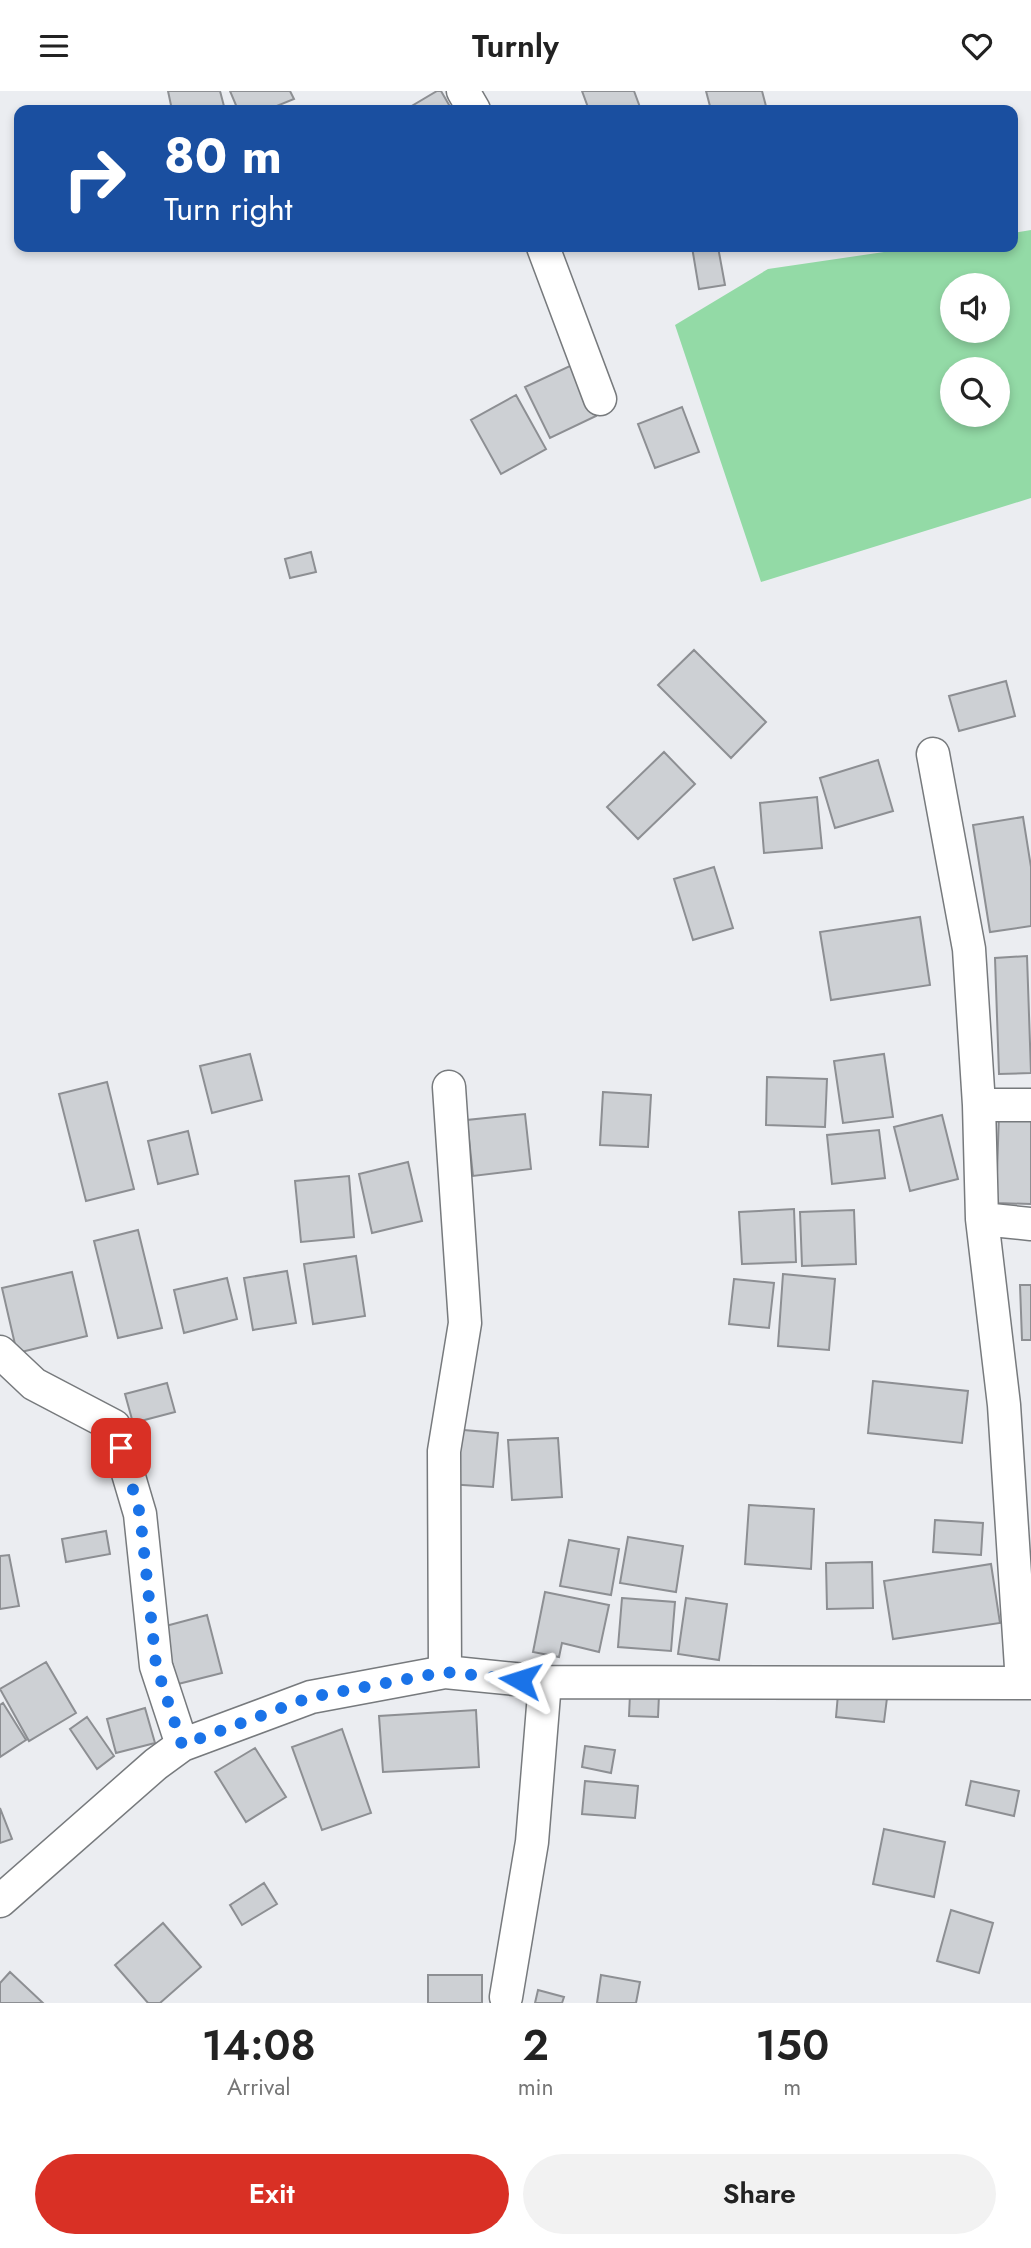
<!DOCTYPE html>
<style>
:root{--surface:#fff;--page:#f2f2f2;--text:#222;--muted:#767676;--accent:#d93025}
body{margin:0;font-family:Jost,sans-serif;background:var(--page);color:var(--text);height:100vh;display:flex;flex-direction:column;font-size:26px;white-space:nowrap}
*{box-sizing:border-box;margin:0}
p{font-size:23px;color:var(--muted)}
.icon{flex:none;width:38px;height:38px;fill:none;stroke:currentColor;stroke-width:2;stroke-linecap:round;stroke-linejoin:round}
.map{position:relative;height:1912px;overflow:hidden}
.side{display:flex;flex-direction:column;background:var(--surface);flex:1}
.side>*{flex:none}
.top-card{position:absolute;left:14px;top:14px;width:1004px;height:147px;border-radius:14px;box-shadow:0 4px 10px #0003;background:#1a4fa0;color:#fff;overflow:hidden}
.fabs{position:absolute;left:940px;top:182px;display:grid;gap:14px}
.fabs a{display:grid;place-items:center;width:70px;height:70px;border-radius:50%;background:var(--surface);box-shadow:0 4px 10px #0003;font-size:35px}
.pin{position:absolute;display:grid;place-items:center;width:60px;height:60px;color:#fff;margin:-30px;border-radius:14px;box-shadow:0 4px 10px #0006}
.me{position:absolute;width:77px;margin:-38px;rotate:276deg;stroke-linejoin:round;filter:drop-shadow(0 0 5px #0008)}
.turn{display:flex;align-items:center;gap:24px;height:147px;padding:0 35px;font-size:32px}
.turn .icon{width:91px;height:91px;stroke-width:2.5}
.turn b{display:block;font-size:49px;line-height:60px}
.eta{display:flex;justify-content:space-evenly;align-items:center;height:119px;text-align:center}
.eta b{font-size:42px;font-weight:600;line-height:49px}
.action{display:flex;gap:14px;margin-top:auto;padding:14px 35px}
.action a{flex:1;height:80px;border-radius:42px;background:var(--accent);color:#fff;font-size:28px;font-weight:600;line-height:80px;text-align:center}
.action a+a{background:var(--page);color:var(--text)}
header{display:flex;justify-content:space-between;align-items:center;height:91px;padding:0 35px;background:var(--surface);font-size:32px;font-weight:600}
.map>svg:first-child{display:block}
.green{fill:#93daa6;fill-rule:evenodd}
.building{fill:#cdd0d4;stroke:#8d8f93;stroke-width:2}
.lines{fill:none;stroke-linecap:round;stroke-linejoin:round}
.minor-casing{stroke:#777a7d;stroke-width:35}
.minor{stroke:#fff;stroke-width:32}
.route{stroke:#1a73e8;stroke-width:12;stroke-dasharray:0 21.6}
</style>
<header><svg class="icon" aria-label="menu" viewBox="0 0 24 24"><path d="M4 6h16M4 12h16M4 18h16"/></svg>Turnly<svg class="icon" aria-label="heart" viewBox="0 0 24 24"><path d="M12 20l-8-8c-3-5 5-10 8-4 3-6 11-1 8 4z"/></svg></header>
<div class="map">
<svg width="1031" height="1912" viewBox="0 0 1031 1912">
<rect width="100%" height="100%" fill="#ebedf1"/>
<path class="green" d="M1031 139V407L761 491 675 234 768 178 918 156H1013V142ZM952 194H998V240H952ZM952 278H998V324H952Z"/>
<path class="building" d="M168 0H220L225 19H172Z
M230 0H290L294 8 267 19H238Z
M437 0H441L452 19H405Z
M582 0H634L641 19H589Z
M706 0H762L767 19H711Z
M692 156H718L725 194 699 198Z
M572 274 596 325 550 347 525 296Z
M516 304 546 358 501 383 471 329Z
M682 316 699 361 655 377 638 333Z
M311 461 316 481 290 487 285 468Z
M694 559 766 631 731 667 658 594Z
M1006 590 1015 625 959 640 949 605Z
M664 661 695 693 638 748 607 716Z
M878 669 893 720 835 737 820 687Z
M817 706 822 757 764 762 760 712Z
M1023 726 1031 776V835L990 841 973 734Z
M714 776 733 837 693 849 674 788Z
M920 826 930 894 831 909 820 841Z
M1027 865 1031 982 999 983 995 867Z
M250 963 262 1009 212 1022 200 975Z
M884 963 893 1026 843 1032 834 970Z
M767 986 827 988 825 1036 766 1034Z
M107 991 134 1098 86 1110 59 1003Z
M603 1001 651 1004 648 1056 600 1054Z
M999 1022 1031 1023V1113L996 1112Z
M525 1023 531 1078 473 1085 467 1029Z
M942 1024 958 1088 910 1100 894 1036Z
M879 1039 885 1087 832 1093 827 1044Z
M188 1040 198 1083 158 1093 148 1050Z
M408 1071 422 1130 372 1142 359 1083Z
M349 1085 354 1146 301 1151 295 1090Z
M794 1118 796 1171 742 1173 739 1121Z
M854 1119 856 1173 802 1175 800 1121Z
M138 1139 162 1237 118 1247 94 1150Z
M356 1165 365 1225 313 1233 304 1173Z
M287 1180 296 1232 253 1239 244 1187Z
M72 1181 87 1245 17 1262 2 1197Z
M783 1183 835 1188 829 1259 778 1255Z
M227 1187 237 1228 184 1242 174 1199Z
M734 1188 774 1192 769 1237 729 1233Z
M1020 1194H1031V1249H1022Z
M873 1290 968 1300 962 1352 868 1342Z
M167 1292 175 1321 133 1332 125 1303Z
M452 1338 498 1342 493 1396 448 1393Z
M558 1347 562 1406 512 1409 508 1349Z
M749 1414 814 1418 811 1478 745 1473Z
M935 1429 983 1432 981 1464 933 1461Z
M106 1440 110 1463 66 1471 62 1448Z
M628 1446 683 1455 676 1501 620 1492Z
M569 1449 619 1458 611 1504 560 1495Z
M9 1464 19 1515 0 1518V1465Z
M872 1471 873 1517 827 1518 826 1472Z
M991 1473 1000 1532 893 1548 884 1490Z
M545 1501 609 1514 599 1561 562 1552 559 1566 533 1561Z
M622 1507 675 1511 671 1560 618 1556Z
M686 1507 727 1513 719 1569 678 1563Z
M207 1524 222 1582 178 1593 162 1536Z
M46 1571 76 1622 29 1650 0 1598Z
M630 1603 659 1604 658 1626 629 1625Z
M838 1603 887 1607 884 1631 836 1626Z
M3 1612 26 1649 0 1666V1614Z
M145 1617 155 1652 116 1662 107 1628Z
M476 1619 479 1676 383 1681 379 1625Z
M87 1626 114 1665 97 1678 70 1638Z
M342 1638 371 1722 322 1739 292 1656Z
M585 1655 615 1659 611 1682 582 1676Z
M255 1657 286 1706 246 1731 215 1681Z
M585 1690 638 1695 635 1727 582 1723Z
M971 1690 1019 1700 1014 1725 966 1714Z
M0 1717 12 1748 0 1752Z
M884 1738 945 1751 934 1806 873 1793Z
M264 1792 277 1813 242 1834 230 1814Z
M951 1819 993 1832 979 1882 937 1870Z
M163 1832 201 1876 160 1912H148L115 1874Z
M10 1881 43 1912H0V1892Z
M428 1884H482V1912H428Z
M601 1884 640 1891 636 1912H597Z
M538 1899 564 1906 562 1912H535Z"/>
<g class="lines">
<defs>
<path id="minor" d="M463 0 474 19
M543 156 600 308
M933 663 969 858 979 1014 982 1128 1004 1314 1022 1592
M979 1014H1031
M982 1128 1031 1133
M0 1261 34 1293 114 1335 140 1423 156 1575 182 1654
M445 1581 444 1360 465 1232 449 996
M0 1810 156 1673 182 1654 311 1606 445 1581 545 1591 1031 1592
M506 1906 532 1751 545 1591"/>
</defs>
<use href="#minor" class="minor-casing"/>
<use href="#minor" class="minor"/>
</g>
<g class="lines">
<path class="route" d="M121 1357 140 1423 156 1574 182 1654 311 1606 444 1581 520 1589"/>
</g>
</svg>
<div class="fabs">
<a><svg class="icon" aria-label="sound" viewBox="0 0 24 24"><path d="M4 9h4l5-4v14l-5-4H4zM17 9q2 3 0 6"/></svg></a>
<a><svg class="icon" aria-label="search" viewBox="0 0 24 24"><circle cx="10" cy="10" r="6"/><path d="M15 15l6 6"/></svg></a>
</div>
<div class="pin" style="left:121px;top:1357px;background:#d93025"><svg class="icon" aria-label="arrive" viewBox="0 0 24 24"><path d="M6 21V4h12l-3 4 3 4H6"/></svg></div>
<svg class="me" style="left:520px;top:1589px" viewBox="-20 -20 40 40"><path d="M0-17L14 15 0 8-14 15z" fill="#1a73e8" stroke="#fff" stroke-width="4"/></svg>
<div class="top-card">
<div class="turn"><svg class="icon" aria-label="right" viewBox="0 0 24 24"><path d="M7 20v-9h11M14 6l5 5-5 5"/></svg><div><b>80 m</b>Turn right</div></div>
</div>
</div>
<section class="side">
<div class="eta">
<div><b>14:08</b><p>Arrival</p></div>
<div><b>2</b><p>min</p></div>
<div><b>150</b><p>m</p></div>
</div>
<div class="action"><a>Exit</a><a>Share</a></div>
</section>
